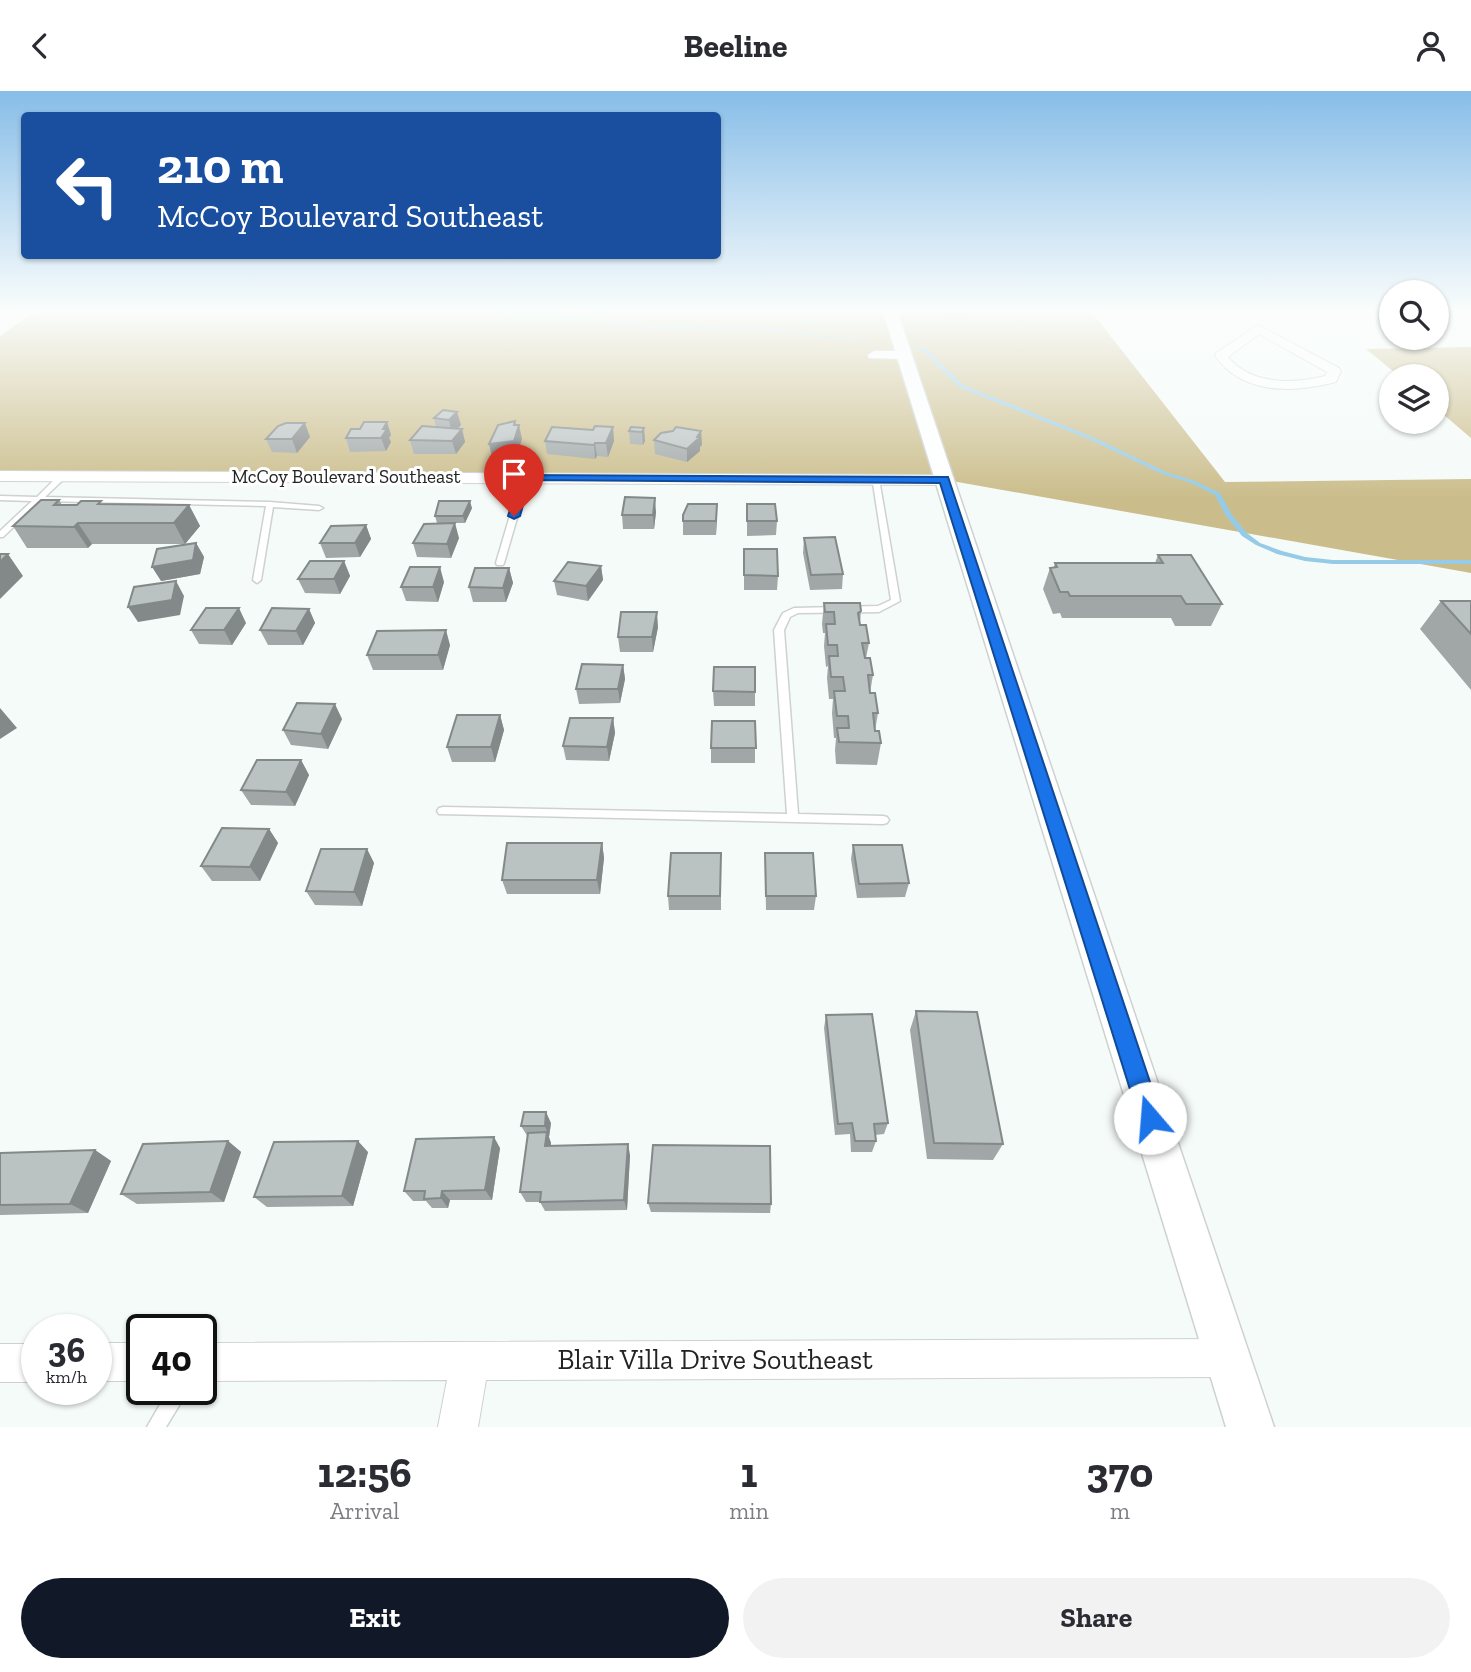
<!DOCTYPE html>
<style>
:root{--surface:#fff;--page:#f2f2f3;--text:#2b2b33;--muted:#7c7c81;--accent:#111827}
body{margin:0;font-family:"Zilla Slab",serif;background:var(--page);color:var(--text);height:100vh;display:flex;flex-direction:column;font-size:26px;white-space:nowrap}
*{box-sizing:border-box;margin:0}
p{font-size:23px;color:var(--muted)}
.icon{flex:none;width:38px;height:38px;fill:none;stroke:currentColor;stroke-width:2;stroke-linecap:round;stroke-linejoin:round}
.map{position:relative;height:1336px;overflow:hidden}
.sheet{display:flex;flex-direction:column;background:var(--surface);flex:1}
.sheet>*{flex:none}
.top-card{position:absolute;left:21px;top:21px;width:700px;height:147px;border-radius:7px;box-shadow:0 2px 5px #0004;background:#1a4fa0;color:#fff;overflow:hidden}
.controls{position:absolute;left:1379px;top:189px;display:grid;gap:14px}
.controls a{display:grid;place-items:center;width:70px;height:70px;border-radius:50%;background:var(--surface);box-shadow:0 2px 5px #0004;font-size:35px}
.speed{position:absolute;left:21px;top:1223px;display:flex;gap:14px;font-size:35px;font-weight:700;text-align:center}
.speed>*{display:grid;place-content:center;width:91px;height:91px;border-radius:50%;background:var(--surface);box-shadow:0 2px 5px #0004;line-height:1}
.speed small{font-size:18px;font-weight:400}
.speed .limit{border:4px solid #111;border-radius:10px;background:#fff;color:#111}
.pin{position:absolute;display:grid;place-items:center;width:60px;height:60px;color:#fff;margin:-72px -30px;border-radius:50% 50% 50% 0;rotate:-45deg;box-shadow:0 0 7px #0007}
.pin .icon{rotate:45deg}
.me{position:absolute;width:77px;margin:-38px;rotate:342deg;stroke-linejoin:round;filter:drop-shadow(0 0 5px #0008)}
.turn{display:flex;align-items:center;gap:24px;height:147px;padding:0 21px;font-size:32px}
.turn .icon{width:91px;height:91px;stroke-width:2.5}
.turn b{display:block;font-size:49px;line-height:60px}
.eta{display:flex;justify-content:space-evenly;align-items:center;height:119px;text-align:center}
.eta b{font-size:42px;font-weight:700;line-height:49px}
.cta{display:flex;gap:14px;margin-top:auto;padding:14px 21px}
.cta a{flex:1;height:80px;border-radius:42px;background:var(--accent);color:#fff;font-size:28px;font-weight:700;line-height:80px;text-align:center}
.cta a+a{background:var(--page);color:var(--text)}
header{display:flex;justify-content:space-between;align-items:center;height:91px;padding:0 21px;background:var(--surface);font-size:32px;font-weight:700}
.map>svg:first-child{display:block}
.forest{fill:#cbbd8b}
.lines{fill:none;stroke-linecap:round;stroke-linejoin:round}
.stream{fill:#95cbe7;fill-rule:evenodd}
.service-casing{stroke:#cdd2cf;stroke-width:3}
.minor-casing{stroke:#cdd2cf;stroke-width:2}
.tertiary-casing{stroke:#cdd2cf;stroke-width:3}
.service{fill:#fff;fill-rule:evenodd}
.minor{fill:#fff;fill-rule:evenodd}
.tertiary{fill:#fff;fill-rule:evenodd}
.wall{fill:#a1a7a7}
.shaded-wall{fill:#838888}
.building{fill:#bbc2c2;stroke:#838888;stroke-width:2}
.route{fill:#1a73e8;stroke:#114b97;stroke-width:2}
.labels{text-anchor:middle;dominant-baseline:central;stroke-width:6;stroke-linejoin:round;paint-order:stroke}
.far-street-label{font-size:19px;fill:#222423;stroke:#fff}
.near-street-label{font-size:28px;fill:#222423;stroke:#fff}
</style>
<header><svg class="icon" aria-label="back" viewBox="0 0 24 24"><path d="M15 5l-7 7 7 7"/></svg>Beeline<svg class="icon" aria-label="person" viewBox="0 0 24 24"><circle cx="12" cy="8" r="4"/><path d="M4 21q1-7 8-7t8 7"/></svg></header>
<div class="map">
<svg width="1471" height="1336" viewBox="0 0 1471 1336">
<rect width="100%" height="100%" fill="#f5fbf8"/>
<path class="forest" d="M36 220H1091L1225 391 1471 388V482L952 390 0 382V245Z
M1471 256V347L1437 318V285H1399L1366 258Z"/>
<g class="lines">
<path class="stream" d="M479 220H493L526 226 591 227 651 235 785 239 862 250 860 251 785 241 651 237 591 229 526 228Z
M913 256H924L963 294 1095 347 1166 381 1195 390 1220 402 1232 424 1247 442 1260 452 1282 460 1305 466 1333 469H1471V473H1333L1305 470 1277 463 1256 454 1242 445 1226 425 1215 404 1191 392 1162 383 1091 349 959 296 921 258H913Z"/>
<defs>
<path id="service" d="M60 383 67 385 45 406 270 411 319 415 323 417 319 419 273 416 261 489 257 492 253 489 266 415 41 410 3 446H0V440L32 410 0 409V405L37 406Z
M522 384 529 386 504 472 503 474H497L496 472Z
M872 386 879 388 900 510 879 521 798 522 790 526 784 539 798 723 883 725 887 726 889 729 887 732 883 733 439 723 437 720 439 717 443 716 787 723 774 539 783 522 794 517 878 515 891 509Z
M169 1298H189L166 1336H147Z"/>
<path id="minor" d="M1258 234 1339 277 1341 280 1336 291C1293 302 1243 304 1215 265L1216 262ZM1259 243 1327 281 1325 285C1293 293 1251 294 1228 266Z
M874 260H903L909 264 903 268 869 267 868 264Z
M0 380 944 384 952 389 944 394 0 390Z
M1228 1248 1241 1254 1247 1267 1241 1280 1228 1286 486 1289 478 1336H438L447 1289 201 1290V1252Z
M96 1252H142V1290H96Z
M0 1253H37V1291H0Z"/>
<path id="tertiary" d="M883 220H897L1274 1336H1226Z"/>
</defs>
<use href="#service" class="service-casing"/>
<use href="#minor" class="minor-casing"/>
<use href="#tertiary" class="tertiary-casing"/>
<use href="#service" class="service"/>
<use href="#minor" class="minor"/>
<use href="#tertiary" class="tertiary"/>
</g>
<path class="wall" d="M942 220H964L963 226H944Z
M457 321 461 334 457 338H462L465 351 456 363H414L410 349 436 336 434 327Z
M387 331 391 344 389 347 391 351 386 360 350 361 346 347 360 338Z
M613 336 614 350 608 366 597 365 595 368 547 363 545 350 593 339Z
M644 337 645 350 643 354 630 353 629 340Z
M701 340 702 354 700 356V360L687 371 655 363 654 349Z
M310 346 297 362 272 361 266 348Z
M59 409 62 414H189L200 435 185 453 196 452 204 466 200 483 161 490 185 453H92L88 457H27L13 435Z
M717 413 716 444H683V430Z
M747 413 777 430 776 444 747 445Z
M472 417 465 432H437L435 425Z
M656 421 654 438H623L622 424Z
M366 434 371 448 360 466 326 467 320 452Z
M459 447 451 467 417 466 413 452Z
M804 447 843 483 842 498 810 499 803 462Z
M744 458 778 485 777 499H744Z
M1158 464 1222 513 1211 535H1175L1171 527H1062L1060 522 1053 523 1043 498 1050 477 1054 476 1055 472H1155Z
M344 470 350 485 340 503 305 502 298 488Z
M601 475 603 489 588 510 557 504 554 490Z
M509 477 513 492 506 511H473L469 496Z
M444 491 438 511 406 510 401 496Z
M1441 510H1471V599L1420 538Z
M824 512 861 520 860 532 869 552 866 567 873 584 870 602 878 622 875 640 881 652 877 674 836 673 835 659 836 647H834L832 622 833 608H829L827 587 828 575 826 576 824 555 825 542H823L822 533Z
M309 518 315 532 303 554H268L260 539Z
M246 532 232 554 199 553 191 539Z
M658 536 653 561H620L618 546Z
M450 554 443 579H373L367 564Z
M623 574 625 588 620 612 579 613 576 598Z
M713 600 755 601V615H714Z
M500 624 504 639 495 671H452L447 656Z
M613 627 615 642 609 670 566 669 563 655Z
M342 628 328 658 291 654 283 639Z
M755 630V672H711V657Z
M301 669 309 684 295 715 251 714 241 699Z
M269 738 278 752 260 790H212L201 775Z
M602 752 604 767 600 803H507L502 789Z
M853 754 909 792 905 806 857 807 851 768Z
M367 758 374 772 362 815 315 814 306 800Z
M721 762V819H669L668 805Z
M765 762 816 805 814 819H766Z
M916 920 1003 1053 993 1069 927 1068 910 939Z
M826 924 888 1032 884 1043 875 1044 876 1050 872 1061H851L850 1043 835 1044 824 937Z
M551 1032 549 1046 551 1052V1054L630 1064 627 1119 545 1120 540 1111H526L520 1101 528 1046 521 1035Z
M228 1050 241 1061 224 1111 137 1113 121 1103Z
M500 1057 492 1109H450L448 1117H432L426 1110H413L404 1100Z
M95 1059 111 1070 88 1122 0 1124V1062Z
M368 1061 353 1115 267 1116 254 1106Z
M648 1112 771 1113 770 1122 651 1121Z"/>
<path class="shaded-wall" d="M457 321 461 334 452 343 449 329Z
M515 330 517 341 519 334 522 348 517 363 492 366 489 353 514 334Z
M387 331 391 344 389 347 391 351 386 360 381 347 383 338Z
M305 332 310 346 297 362 292 348Z
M613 336 614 350 608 366 606 352Z
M644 337 645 350 643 354 642 341Z
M462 338 465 351 456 363 452 350Z
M701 340 702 354 700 356V360L687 371V358Z
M595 352 597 365 595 368 594 354Z
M655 407 656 421 654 438 653 424Z
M470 410 472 417 465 432 463 425Z
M717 413V427L716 444V430Z
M189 414 200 435 185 453 174 432Z
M78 432 92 453 88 457 74 436Z
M455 432 459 447 451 467 447 453Z
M366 434 371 448 360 466 355 452Z
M196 452 204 466 200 483 161 490 152 476Z
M8 463 23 485 0 508V471Z
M344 470 350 485 340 503 334 488Z
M601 475 603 489 588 510 586 495Z
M440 476 444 491 438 511 433 496Z
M509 477 513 492 506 511 503 497Z
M176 490 184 505 180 524 138 531 128 516Z
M239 517 246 532 232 554 224 539Z
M309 518 315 532 303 554 296 540Z
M657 521 658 536 653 561 652 546Z
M446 539 450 554 443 579 438 564Z
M623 574 625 588 620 612 618 598Z
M335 613 342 628 328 658 321 643Z
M0 617 17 637 0 648Z
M500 624 504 639 495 671 491 656Z
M613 627 615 642 609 670 607 656Z
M301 669 309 684 295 715 286 701Z
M269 738 278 752 260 790 250 776Z
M602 752 604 767 600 803 597 789Z
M367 758 374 772 362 815 354 801Z
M546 1021 551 1032 549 1046 545 1035Z
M547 1041 551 1052 550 1065 545 1055Z
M494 1046 500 1057 492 1109 485 1099Z
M228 1050 241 1061 224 1111 210 1101Z
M358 1050 368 1061 353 1115 342 1105Z
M628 1053 630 1064 627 1119 624 1109Z
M95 1059 111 1070 88 1122 70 1113Z
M442 1100 450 1109 448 1117 441 1107Z"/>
<path class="building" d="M443 319 457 321 449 329 434 327Z
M515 330 514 334H519L514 350 489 353 498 334Z
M364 331H387L383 338H387L381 347H346L351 338H360Z
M286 332H305L292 348H266L278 335Z
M422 335 462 338 452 350 410 349Z
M595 335 613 336 606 352H595L594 354 545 350 552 336 593 339Z
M631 336 644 337 642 341 629 340Z
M676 336 701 340 697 346 699 347 687 358 654 349 661 342 673 340Z
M625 406 655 407 653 424H622Z
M41 409H59L54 414H77L81 410H101L98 413 189 414 174 432H78L74 436 13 435Z
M439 410H470L463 425H435Z
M688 413H717L716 430H683V424Z
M747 413H775L777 430H747Z
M455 432 447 453 413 452 424 433Z
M366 434 355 452H320L331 435Z
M835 446 843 483 811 484 804 447Z
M196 452 193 469 152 476 157 458Z
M744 458H777L778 485 744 484Z
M0 463H8L0 471Z
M1158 464H1191L1222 513H1186L1181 505H1070L1068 501H1060L1050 477 1057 476 1055 472H1163Z
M310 470H344L334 488H298Z
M568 471 601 475 586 495 554 490Z
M410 476H440L433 496H401Z
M475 477H509L503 497 469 496Z
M176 490 172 509 128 516 134 496Z
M1441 510H1471V543Z
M824 512H860L861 520 858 522 860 534H866L869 552H862L865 567H870L873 584H868L870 602H875L878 622H873L875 640H879L881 652 839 651 837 637H849L848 625H837L834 600H845L843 586H831L829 565H838L837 554H828L826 533H835L834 521H825Z
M206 517H239L224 539H191Z
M272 517 309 518 296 540 260 539Z
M621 521H657L652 546H618Z
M446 539 438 564H367L377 540Z
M582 573 623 574 618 598H576Z
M714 576H755V601L713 600Z
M297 612 335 613 321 643 283 639Z
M457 624H500L491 656H447Z
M570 627H613L607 656 563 655Z
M712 630H755L756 657H711Z
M257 669H301L286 701 241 699Z
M222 737 269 738 250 776 201 775Z
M507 752H602L597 789H502Z
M853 754H902L909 792 859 793Z
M321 758H367L354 801 306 800Z
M671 762H721L720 805H668Z
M765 762H813L816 805H766Z
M916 920 977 921 1003 1053 934 1052Z
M872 923 888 1032 874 1033 876 1050H855L852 1032 838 1033 826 924Z
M524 1021H546L545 1035H521Z
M547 1041 545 1055 628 1053 624 1109 540 1111 541 1101H520L528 1042Z
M494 1046 485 1099 442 1100 441 1107 424 1108 425 1100H404L416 1048Z
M228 1050 210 1101 121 1103 143 1053Z
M358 1050 342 1105 254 1106 274 1051Z
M653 1054 770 1055 771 1113 648 1112Z
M95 1059 70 1113 0 1114V1062Z"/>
<linearGradient id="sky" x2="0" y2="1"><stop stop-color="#87bde8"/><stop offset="0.54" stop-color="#fafdfc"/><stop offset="1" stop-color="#fafdfc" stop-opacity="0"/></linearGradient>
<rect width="1471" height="407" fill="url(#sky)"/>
<path class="route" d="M521 384 948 386 1162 1027 1158 1035 1150 1038 1143 1035 1139 1027 940 392 530 389 520 425 514 428 508 425Z"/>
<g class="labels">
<g class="far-street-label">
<text x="346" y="385">McCoy Boulevard Southeast</text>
</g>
<g class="near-street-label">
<text x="715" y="1268">Blair Villa Drive Southeast</text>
</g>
</g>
</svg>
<div class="controls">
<a><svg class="icon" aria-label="search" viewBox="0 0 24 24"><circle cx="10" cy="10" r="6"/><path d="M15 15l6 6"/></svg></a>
<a><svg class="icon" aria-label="layers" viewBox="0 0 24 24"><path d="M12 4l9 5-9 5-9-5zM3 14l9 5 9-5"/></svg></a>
</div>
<div class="speed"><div>36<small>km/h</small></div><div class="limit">40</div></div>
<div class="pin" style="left:514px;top:425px;background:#d93025"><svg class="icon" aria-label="arrive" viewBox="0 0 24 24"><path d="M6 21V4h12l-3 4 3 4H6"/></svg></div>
<svg class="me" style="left:1150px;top:1027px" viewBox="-20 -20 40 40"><circle r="19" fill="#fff"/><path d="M0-13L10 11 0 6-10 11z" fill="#1a73e8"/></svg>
<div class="top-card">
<div class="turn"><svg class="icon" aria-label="left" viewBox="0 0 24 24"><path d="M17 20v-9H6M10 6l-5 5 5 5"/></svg><div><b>210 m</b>McCoy Boulevard Southeast</div></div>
</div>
</div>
<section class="sheet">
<div class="eta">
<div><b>12:56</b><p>Arrival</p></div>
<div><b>1</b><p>min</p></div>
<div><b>370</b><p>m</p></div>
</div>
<div class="cta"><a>Exit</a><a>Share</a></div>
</section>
